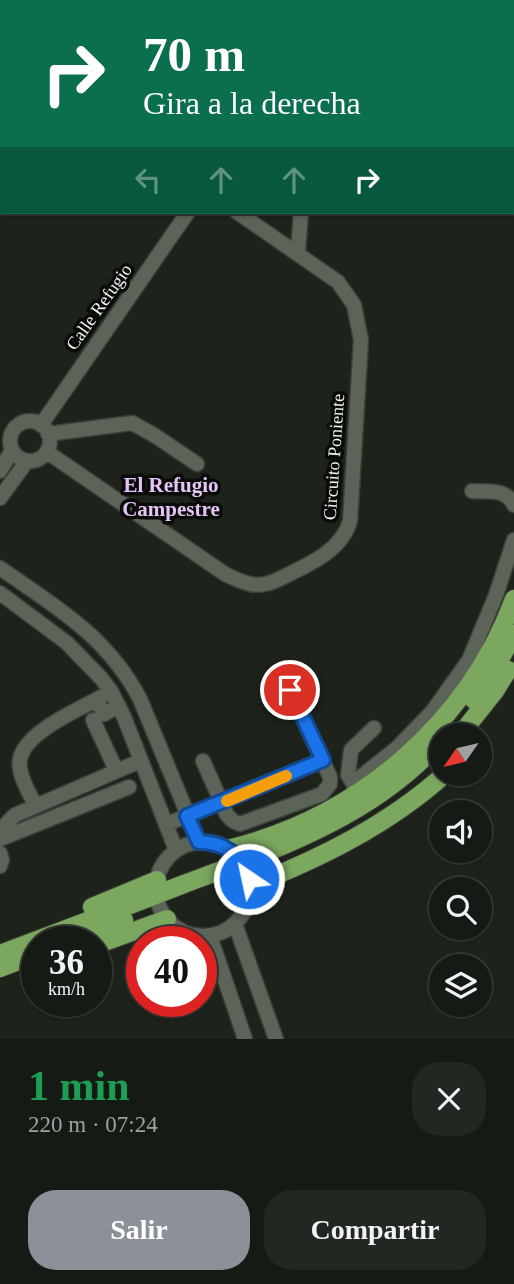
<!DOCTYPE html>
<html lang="es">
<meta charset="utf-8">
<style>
:root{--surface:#161a14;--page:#232722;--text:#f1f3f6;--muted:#9ea1a0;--line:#353834;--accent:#8c9099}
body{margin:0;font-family:Georgia,serif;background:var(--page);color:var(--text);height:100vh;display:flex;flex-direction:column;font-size:26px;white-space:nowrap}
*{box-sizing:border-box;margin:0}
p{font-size:23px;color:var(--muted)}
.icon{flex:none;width:38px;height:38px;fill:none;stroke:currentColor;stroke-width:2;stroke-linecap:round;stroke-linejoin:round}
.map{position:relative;height:1039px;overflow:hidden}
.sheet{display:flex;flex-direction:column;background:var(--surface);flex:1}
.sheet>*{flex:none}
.hud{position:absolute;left:0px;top:0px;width:514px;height:214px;box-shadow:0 2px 5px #0004,0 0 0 2px var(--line);background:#0b6e4f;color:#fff;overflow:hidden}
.needle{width:46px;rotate:236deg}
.buttons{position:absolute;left:429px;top:723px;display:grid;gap:14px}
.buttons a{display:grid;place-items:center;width:63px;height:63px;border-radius:50%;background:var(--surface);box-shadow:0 2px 5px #0004,0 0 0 2px var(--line);font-size:35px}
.speed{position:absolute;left:21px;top:926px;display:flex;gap:14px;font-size:35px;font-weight:700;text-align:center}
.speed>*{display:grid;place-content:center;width:91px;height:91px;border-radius:50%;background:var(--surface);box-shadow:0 2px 5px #0004,0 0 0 2px var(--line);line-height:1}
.speed small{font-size:18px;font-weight:400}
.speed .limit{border:10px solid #d22;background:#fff;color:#111}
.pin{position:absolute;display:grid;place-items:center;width:60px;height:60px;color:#fff;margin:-30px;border:4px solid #fff;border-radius:50%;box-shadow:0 2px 7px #0007}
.me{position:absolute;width:77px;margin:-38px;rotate:326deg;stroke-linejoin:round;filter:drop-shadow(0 0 5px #0008)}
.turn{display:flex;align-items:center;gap:24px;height:147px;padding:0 28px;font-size:32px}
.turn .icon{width:91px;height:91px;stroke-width:2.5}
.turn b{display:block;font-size:49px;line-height:60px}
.lanes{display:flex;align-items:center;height:66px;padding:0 28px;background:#0003;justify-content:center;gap:35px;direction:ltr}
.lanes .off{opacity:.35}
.round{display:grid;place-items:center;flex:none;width:74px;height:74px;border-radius:28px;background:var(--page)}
.summary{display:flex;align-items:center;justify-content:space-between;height:119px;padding:0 28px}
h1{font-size:42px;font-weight:600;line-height:52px;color:#1e9e55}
.cta{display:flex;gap:14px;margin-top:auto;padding:14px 28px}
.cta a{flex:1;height:80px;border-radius:28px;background:var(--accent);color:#fff;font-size:28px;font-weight:600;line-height:80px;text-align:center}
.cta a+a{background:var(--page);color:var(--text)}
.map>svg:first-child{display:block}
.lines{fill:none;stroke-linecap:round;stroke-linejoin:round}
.minor-casing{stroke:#3b3f39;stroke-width:17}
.major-casing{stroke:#3b3f39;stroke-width:20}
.minor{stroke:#5c6359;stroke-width:14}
.major{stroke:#7ba75f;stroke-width:18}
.route-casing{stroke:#114b97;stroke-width:18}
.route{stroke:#1a73e8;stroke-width:12}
.slow{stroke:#f59e0b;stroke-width:12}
.labels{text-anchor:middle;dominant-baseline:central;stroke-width:7;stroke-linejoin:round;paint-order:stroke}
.street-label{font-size:18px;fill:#f2f6f0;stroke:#090b08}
.quarter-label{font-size:21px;font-weight:bold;fill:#e6c3f7;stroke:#090b08}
</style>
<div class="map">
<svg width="514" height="1039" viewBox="0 0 514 1039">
<rect width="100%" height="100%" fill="#1d231b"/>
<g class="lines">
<defs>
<path id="minor" d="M100 2 101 0
M162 2 164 0
M417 2 418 0
M443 2 444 0
M0 20 2 21
M0 158 2 156
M298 252 301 212
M10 441a20 20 0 1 1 40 0a20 20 0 1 1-40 0Z
M41 425 188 212
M48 434 132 423 154 435 197 464
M47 452 225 574C243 583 256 589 275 581 303 567 341 553 350 521L361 340 354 305 338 282 237 212
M0 471 12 450
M472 491C488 492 506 488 514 505
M0 498 27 461
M0 568C56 607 107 636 140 699L199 842
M0 593 67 643 101 678 111 691 124 717 176 850
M96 700 104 714 119 706
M93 720 116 770
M203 761 227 815 233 821 240 824 322 794 330 784V777L290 690
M353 783 348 775 351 750 374 728
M356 793 353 783 397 748 432 712 469 660 496 595 514 540
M35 805C29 792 17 773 20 759 26 729 87 707 111 691
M167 824 323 760
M0 838 7 823 15 815 140 761
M0 839 129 787
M156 889a47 47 0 1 1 94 0a47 47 0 1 1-94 0Z
M0 853 2 860 0 866
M235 924 276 1039
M210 936 245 1039"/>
<path id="major" d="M474 700 493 672 514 634
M460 735 495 691 508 670
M228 849C358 817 467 725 514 599
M250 886C321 858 388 825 445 774
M92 907 157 880
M68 942 124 920
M96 945 167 919
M0 954C61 931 123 908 184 884 275 850 375 816 441 740
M0 968 37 954"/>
</defs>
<use href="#minor" class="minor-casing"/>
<use href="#major" class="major-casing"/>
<use href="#minor" class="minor"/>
<use href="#major" class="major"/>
</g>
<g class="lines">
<defs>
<path id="route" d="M249 879C242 855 224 842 199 842L187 816 323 760 290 690"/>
</defs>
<use href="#route" class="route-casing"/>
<use href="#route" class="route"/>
<path class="slow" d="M227 801 286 776"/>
</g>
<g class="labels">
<g class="street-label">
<text transform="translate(99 307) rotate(-55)">Calle Refugio</text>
<text transform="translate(334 457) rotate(-86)">Circuito Poniente</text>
</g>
<g class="quarter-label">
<text x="171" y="485">El Refugio<tspan x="171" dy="24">Campestre</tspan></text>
</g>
</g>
</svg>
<div class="buttons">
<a><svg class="needle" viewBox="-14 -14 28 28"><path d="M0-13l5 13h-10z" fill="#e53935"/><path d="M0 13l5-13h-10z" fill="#9ea1a0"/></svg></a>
<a><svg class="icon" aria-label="sound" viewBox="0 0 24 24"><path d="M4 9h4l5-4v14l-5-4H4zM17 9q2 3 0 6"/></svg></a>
<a><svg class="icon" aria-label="search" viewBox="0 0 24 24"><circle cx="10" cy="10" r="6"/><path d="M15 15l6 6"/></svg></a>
<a><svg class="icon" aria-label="layers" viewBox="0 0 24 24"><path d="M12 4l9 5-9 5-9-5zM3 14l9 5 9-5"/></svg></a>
</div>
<div class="speed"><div>36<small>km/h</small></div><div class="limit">40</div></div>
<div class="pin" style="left:290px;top:690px;background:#d93025"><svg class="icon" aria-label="arrive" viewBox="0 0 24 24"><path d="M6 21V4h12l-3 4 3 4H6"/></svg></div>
<svg class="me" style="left:249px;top:879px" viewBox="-20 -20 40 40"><circle r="17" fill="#1a73e8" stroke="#fff" stroke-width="3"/><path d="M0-11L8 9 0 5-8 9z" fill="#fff"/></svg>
<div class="hud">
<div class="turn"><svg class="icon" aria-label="right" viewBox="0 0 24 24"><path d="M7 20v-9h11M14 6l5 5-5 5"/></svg><div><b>70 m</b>Gira a la derecha</div></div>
<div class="lanes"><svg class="icon off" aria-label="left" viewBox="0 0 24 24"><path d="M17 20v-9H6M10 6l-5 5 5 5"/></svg><svg class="icon off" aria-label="ahead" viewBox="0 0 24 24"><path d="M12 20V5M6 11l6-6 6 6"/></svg><svg class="icon off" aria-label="ahead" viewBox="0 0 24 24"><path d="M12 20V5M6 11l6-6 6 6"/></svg><svg class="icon" aria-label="right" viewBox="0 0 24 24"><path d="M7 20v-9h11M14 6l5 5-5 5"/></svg></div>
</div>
</div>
<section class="sheet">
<div class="summary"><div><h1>1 min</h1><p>220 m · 07:24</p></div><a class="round"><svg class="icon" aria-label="close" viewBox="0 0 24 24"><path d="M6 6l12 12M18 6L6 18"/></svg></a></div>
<div class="cta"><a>Salir</a><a>Compartir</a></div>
</section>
